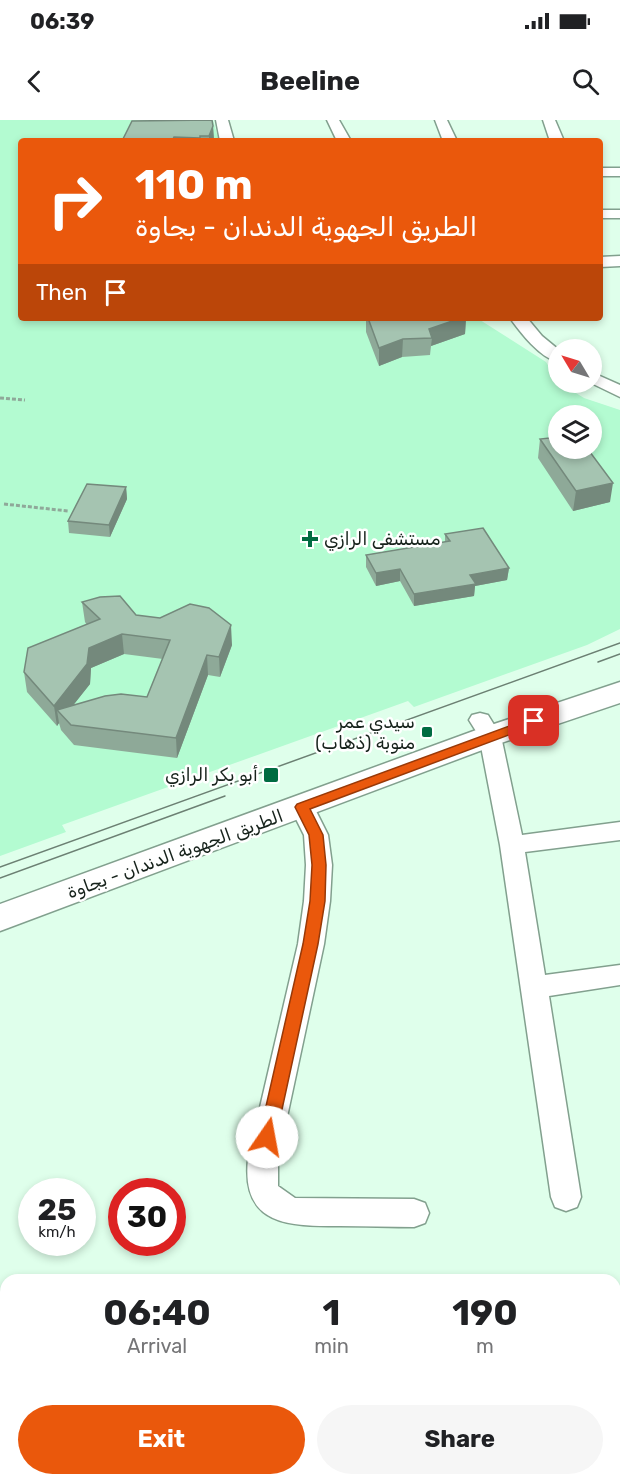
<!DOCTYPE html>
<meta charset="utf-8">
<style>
:root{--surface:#fff;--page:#f6f6f6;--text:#202124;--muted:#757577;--accent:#ea580c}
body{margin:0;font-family:Rubik,Vazirmatn,sans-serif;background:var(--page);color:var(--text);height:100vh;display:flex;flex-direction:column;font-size:22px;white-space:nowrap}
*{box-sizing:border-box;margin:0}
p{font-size:20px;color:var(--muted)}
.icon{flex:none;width:33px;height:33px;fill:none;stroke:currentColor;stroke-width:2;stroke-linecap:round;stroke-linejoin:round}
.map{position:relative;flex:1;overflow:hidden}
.details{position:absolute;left:0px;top:1154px;width:621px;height:212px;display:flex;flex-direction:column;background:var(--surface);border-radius:18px 18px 0 0;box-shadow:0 3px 9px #0003}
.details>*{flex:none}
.top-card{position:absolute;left:18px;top:18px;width:585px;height:183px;border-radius:6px;box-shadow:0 3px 9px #0003;background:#ea580c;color:#fff;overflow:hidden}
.needle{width:39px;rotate:308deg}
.controls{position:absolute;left:548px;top:219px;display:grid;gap:12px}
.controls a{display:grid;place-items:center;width:54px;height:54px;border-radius:50%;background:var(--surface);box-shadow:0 3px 9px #0003;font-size:30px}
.speed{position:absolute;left:18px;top:1058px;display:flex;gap:12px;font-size:30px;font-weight:700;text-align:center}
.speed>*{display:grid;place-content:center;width:78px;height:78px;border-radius:50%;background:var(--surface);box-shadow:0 3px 9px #0003;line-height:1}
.speed small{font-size:15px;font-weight:400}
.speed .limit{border:9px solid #d22;background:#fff;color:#111}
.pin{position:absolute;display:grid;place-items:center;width:51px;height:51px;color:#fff;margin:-26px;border-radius:12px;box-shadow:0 3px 9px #0006}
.me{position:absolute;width:66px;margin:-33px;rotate:12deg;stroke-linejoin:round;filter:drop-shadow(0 0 4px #0008)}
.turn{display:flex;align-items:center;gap:21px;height:126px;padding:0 18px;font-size:27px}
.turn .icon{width:78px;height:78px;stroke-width:2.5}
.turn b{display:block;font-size:42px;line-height:51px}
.then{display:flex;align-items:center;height:57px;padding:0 18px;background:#0003;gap:12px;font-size:22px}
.eta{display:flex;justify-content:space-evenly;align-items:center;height:102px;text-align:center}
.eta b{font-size:36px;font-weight:700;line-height:42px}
.button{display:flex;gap:12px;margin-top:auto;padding:12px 18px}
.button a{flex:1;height:69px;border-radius:36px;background:var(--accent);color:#fff;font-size:24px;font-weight:700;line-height:69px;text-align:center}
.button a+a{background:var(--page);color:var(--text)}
.status{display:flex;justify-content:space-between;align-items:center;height:42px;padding:0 30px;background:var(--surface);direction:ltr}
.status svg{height:16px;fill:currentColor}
header{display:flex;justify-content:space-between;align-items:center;height:78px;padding:0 18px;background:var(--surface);font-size:27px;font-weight:700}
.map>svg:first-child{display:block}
.green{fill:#b3fbd1;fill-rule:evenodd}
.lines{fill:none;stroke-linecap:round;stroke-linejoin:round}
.minor-casing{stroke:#82a08e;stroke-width:3}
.secondary-casing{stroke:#82a08e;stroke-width:3}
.path{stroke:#8fa899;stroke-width:3;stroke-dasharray:4 2;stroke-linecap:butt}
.minor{fill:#fff;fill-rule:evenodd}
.secondary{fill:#fff;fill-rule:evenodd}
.tram{stroke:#6c8073;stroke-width:1.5}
.wall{fill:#8ea998;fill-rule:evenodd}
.shaded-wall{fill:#74897c}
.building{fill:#a5c4b1;stroke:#74897c;stroke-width:1.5}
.route{fill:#ea580c;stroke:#983908;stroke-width:1.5}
.poi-dot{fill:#016b42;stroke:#fff;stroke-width:2}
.labels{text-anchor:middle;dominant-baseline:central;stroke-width:5;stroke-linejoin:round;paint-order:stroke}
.poi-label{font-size:18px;fill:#16221b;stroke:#fff;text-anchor:end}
.street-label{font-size:18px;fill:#16221b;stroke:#fff}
</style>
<div class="status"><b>06:39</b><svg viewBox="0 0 49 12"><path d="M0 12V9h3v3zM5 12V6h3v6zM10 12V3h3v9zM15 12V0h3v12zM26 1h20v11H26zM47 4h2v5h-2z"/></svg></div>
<header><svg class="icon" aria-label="back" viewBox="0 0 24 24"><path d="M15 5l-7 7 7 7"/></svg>Beeline<svg class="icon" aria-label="search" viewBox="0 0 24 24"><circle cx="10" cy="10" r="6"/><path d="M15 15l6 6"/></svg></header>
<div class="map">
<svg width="620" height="1364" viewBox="0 0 620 1364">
<rect width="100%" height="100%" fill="#dfffeb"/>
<path class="green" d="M0 0H213L219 21H21V198H384L385 201 480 200 546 242 558 262 584 278 620 290V509L587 525 414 587 408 581 62 705 66 712 0 736ZM558 296H591V328H558Z"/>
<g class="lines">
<defs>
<path id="minor" d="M216 0H228L234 21H220Z
M327 0H339L351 21H337Z
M435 0H447L457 21H443Z
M543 0H555L564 21H550Z
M600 48H620V56H600Z
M600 90H620V98H600Z
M620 136V146L600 147V137Z
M510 198H527L542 216 559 230 558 242C539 237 521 213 510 198Z
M591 252 620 265V277L589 262H591Z
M480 593 488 595 501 616 522 715 620 702V720L525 732 545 855 620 845V865L549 876 581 1077 577 1087 566 1091 555 1087 551 1077 500 725 479 616 469 600 472 595Z
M302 679 311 681 328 715 332 745 330 781 324 824 278 1039V1066L295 1078 414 1079 425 1083 429 1093 425 1103 414 1107C389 1107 365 1106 340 1106 289 1106 241 1106 248 1039L298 824 304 781 306 745 304 715 290 687 293 681Z"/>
<path id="secondary" d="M620 562V583L501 623 0 811V784L479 609Z"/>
</defs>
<use href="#minor" class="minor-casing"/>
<use href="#secondary" class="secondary-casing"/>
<path class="path" d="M0 278 25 280
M4 384 68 391"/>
<use href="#minor" class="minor"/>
<use href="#secondary" class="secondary"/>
<path class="tram" d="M598 542 620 534
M0 747 620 523
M0 758 225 676"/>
</g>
<path class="wall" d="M213 6 214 21H122Z
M366 198H466L465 214 431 226 430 235 402 237 379 246 366 212Z
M540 319 610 382 573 391 538 338Z
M126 367 127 379 110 417 69 413 68 401Z
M445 414 509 448 507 460 475 466 474 476 414 486 400 461 376 466 366 447V435L445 422Z
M82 482 136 495 232 525 220 557 208 555 177 638 74 625 61 610 59 603 57 606 27 572 24 552 87 505 85 502ZM124 534 163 539 147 577 73 585 90 564 91 548Z"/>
<path class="shaded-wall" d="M213 6 214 21H209V16Z
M461 198H466L465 214 431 226 432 218 429 209Z
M403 219 402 237 379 246V228Z
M613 363 610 382 573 391 576 371Z
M126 367 127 379 110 417 109 405Z
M509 448 507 460 475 466 474 476 414 486V474L470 455Z
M400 449V461L376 466V453Z
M231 505 232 525 220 557 219 537Z
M122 514 124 534 91 548 90 564 64 597 57 590 59 603 57 606 54 586 89 528Z
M207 535 208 555 177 638 176 618Z"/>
<path class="building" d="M212 0 213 6 209 16H200V18L174 17 172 21H122L132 1Z
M368 198H461L429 209 432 218 403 219 379 228Z
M558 317V328H587L613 363 576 371 540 319Z
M87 364 126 367 109 405 68 401Z
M483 408 509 448 470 455 476 464 414 474 400 449 376 453 366 435 450 421 445 414Z
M120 476 136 495 160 498 190 484 209 488 231 505 219 537 207 535 176 618 71 605 57 590 105 576 121 574 147 577 170 520 122 514 89 528 87 544 54 586 24 552 28 528 100 499 82 482 100 477Z"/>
<path class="route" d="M534 597 538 598 540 601 538 604 310 689 323 715 326 745 325 781 318 824 276 1017 273 1022 267 1024 261 1022 259 1017 303 824 310 781 312 745 309 715 295 687 297 684Z"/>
<g class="poi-dot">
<path d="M307 410h6v6h6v6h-6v6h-6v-6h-6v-6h6z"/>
<rect x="421" y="606" width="12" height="12" rx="3"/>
<rect x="263" y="647" width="16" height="16" rx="3"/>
</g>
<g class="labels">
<g class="poi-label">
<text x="324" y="419" text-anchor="start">مستشفى الرازي</text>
<text x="415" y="602">سيدي عمر<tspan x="415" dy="21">منوبة (ذهاب)</tspan></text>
<text x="258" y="655">أبو بكر الرازي</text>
</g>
<g class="street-label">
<text transform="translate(175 734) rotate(-20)">الطريق الجهوية الدندان - بجاوة</text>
</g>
</g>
</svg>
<div class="controls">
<a><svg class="needle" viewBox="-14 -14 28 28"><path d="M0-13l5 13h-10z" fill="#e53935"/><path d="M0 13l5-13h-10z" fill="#757577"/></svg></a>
<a><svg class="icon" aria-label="layers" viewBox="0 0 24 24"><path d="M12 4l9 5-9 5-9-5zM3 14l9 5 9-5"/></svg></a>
</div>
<div class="speed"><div>25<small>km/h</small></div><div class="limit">30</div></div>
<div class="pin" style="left:534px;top:601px;background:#d93025"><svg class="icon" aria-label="arrive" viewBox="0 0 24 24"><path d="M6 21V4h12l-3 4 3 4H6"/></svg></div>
<svg class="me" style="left:267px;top:1017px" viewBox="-20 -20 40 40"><circle r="19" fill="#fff"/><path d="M0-13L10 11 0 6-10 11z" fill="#ea580c"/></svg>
<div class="top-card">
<div class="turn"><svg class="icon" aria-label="right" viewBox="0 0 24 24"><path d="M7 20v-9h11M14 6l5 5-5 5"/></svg><div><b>110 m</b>الطريق الجهوية الدندان - بجاوة</div></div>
<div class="then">Then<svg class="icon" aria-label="arrive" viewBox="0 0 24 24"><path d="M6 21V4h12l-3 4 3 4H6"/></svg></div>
</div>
<section class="details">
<div class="eta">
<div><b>06:40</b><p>Arrival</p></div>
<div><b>1</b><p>min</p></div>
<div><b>190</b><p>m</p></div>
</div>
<div class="button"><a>Exit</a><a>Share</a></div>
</section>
</div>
